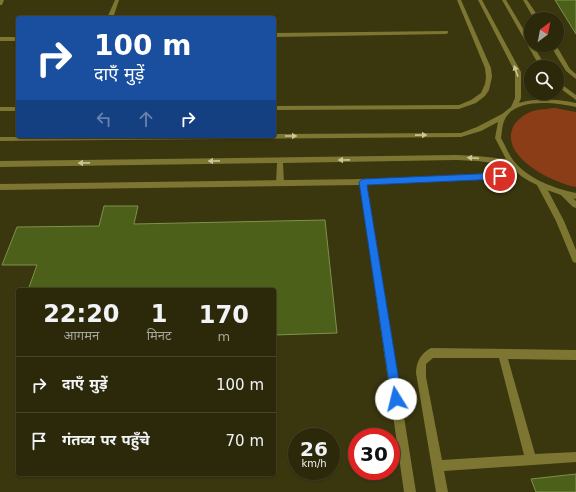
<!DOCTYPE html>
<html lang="hi">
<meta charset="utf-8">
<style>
:root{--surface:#2c280a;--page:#343013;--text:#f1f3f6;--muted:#a6a69c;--line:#48442b}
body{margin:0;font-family:"DejaVu Sans","Noto Sans Devanagari",sans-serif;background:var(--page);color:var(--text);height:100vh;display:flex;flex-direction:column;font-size:15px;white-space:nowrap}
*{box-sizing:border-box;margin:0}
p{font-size:13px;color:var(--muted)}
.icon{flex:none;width:22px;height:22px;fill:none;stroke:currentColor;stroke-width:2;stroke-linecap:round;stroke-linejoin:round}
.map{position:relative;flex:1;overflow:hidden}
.side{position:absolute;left:16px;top:288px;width:260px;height:188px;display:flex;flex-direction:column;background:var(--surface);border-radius:4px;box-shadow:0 1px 3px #0004,0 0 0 1px var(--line)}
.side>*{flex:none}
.banner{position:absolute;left:16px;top:16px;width:260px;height:122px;border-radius:4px;box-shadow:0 1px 3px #0004,0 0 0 1px var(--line);background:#1a4fa0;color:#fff;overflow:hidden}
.needle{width:26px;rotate:32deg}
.fabs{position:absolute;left:524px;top:12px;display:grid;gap:8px}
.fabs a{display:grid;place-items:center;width:40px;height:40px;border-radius:50%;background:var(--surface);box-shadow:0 1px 3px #0004,0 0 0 1px var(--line);font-size:20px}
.speed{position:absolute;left:288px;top:428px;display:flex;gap:8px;font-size:20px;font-weight:700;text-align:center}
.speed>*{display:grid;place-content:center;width:52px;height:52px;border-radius:50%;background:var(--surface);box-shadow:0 1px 3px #0004,0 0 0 1px var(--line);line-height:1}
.speed small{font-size:10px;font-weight:400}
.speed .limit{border:6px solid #d22;background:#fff;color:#111}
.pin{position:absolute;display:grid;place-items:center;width:34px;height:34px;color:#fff;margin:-17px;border:2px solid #fff;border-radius:50%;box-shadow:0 1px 4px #0007}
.me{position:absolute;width:44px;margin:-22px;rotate:351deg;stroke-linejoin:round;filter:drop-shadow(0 0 3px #0008)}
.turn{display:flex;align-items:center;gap:14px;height:84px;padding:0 12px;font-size:18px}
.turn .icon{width:52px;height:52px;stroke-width:2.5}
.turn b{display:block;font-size:28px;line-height:34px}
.lanes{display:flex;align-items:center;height:38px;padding:0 12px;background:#0003;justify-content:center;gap:20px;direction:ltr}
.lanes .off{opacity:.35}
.eta{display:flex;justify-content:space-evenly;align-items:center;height:68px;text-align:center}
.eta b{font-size:24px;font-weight:600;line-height:28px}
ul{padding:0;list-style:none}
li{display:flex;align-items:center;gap:12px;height:56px;padding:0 12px;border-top:1px solid var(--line)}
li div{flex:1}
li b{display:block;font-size:15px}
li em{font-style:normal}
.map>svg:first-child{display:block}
.green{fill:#8b3d17}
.building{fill:#4c601a;stroke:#7d924e}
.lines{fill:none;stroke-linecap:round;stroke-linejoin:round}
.service{fill:#7d7632;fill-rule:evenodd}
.minor{fill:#7d7632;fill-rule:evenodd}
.tertiary{fill:#7d7632;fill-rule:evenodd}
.oneway{fill:#cbc698}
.route{fill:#1a73e8;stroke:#114b97}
</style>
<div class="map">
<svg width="576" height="492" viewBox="0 0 576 492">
<rect width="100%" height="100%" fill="#3a360e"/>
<path class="green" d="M555 108 576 112V187C553 183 497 156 514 125 518 119 526 113 533 111 540 109 548 109 555 108Z"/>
<path class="building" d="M555 0H576V34Z
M104 206H138L134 224 325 220 337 333 274 335V290H28L37 265H2L17 227 99 226Z
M576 474V492H536L531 479Z"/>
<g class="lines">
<path class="service" d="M115 0H119L113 18H107Z"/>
<path class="minor" d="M0 0H4L2 5H0Z
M457 0H461L491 68 492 77 489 90 485 96 476 103 459 109 274 110V106L459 105 471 100 481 93 485 84 486 77 485 68Z
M523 0H527L540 19H534Z
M448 31V33L446 34 274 37V33Z
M0 37H18V41H0Z
M550 45H556L570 69 576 74V79L566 71Z
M0 107H18V111H0Z
M500 173 504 176 500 179 367 185 416 492H404L360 185 0 190V184L363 179Z
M541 182 544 183 564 221 576 250V263L573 262 556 221 537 185Z
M431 348 576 350V360L508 359 535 454 576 452V462L444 471 448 492H436L416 373C416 362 421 353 431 348ZM433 358H499L524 455 442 460 426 377V364Z"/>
<path class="tertiary" d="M478 0H482L521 72V98L519 103C538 98 557 99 576 103V107C557 103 516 97 505 119 502 125 502 132 501 138 505 145 508 153 513 160 528 179 553 188 576 193V199L573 198 576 201V208L573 207 561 195 547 190 529 181 521 176 510 165 477 161 456 160 283 163 284 183 280 186 276 183 277 163 0 167V161L456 155 477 156 506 159 495 138 498 122 481 131 461 137 0 141V137L274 136V134L461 133 477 127 502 114 511 107 515 98V72Z
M502 0H506L531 42V45H533L546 67H540Z
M557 81 576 95V100L557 86Z"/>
</g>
<defs><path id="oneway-solid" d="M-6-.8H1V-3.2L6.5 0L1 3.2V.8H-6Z"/></defs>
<g class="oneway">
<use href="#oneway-solid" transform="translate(516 71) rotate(-109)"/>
<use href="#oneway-solid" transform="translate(421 135) rotate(-1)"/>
<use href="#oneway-solid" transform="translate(291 136)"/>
<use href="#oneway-solid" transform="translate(473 158) rotate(-176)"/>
<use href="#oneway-solid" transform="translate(344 160) rotate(179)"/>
<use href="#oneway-solid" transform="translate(214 161) rotate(179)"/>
<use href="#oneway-solid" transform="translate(84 163) rotate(179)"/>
</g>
<path class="route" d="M500 173 504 176 500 179 367 185 402 399 400 403 396 405 392 403 359 182 363 179Z"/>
</svg>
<div class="fabs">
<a><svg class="needle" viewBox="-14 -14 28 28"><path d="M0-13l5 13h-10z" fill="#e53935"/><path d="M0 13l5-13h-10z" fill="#a6a69c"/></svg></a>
<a><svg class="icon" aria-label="search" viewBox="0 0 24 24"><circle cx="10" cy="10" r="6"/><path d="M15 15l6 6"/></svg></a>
</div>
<div class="speed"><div>26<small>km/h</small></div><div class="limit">30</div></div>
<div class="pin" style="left:500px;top:176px;background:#d93025"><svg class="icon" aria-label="arrive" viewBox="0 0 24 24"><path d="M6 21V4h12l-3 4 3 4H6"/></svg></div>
<svg class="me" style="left:396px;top:399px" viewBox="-20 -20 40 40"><circle r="19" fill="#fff"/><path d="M0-13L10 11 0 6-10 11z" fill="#1a73e8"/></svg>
<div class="banner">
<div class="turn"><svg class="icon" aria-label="right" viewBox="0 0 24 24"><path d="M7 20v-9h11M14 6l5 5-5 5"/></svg><div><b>100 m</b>दाएँ मुड़ें</div></div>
<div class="lanes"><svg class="icon off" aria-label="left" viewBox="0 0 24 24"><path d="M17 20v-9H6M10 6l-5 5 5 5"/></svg><svg class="icon off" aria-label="ahead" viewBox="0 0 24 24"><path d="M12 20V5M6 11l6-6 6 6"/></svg><svg class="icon" aria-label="right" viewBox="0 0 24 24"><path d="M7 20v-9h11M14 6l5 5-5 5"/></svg></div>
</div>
<section class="side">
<div class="eta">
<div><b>22:20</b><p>आगमन</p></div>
<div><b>1</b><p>मिनट</p></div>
<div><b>170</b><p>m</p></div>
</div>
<ul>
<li><svg class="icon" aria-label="right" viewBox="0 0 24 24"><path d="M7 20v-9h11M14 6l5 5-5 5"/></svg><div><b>दाएँ मुड़ें</b></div><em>100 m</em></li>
<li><svg class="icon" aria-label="arrive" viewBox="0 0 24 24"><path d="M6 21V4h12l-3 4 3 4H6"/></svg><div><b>गंतव्य पर पहुँचे</b></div><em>70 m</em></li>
</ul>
</section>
</div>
